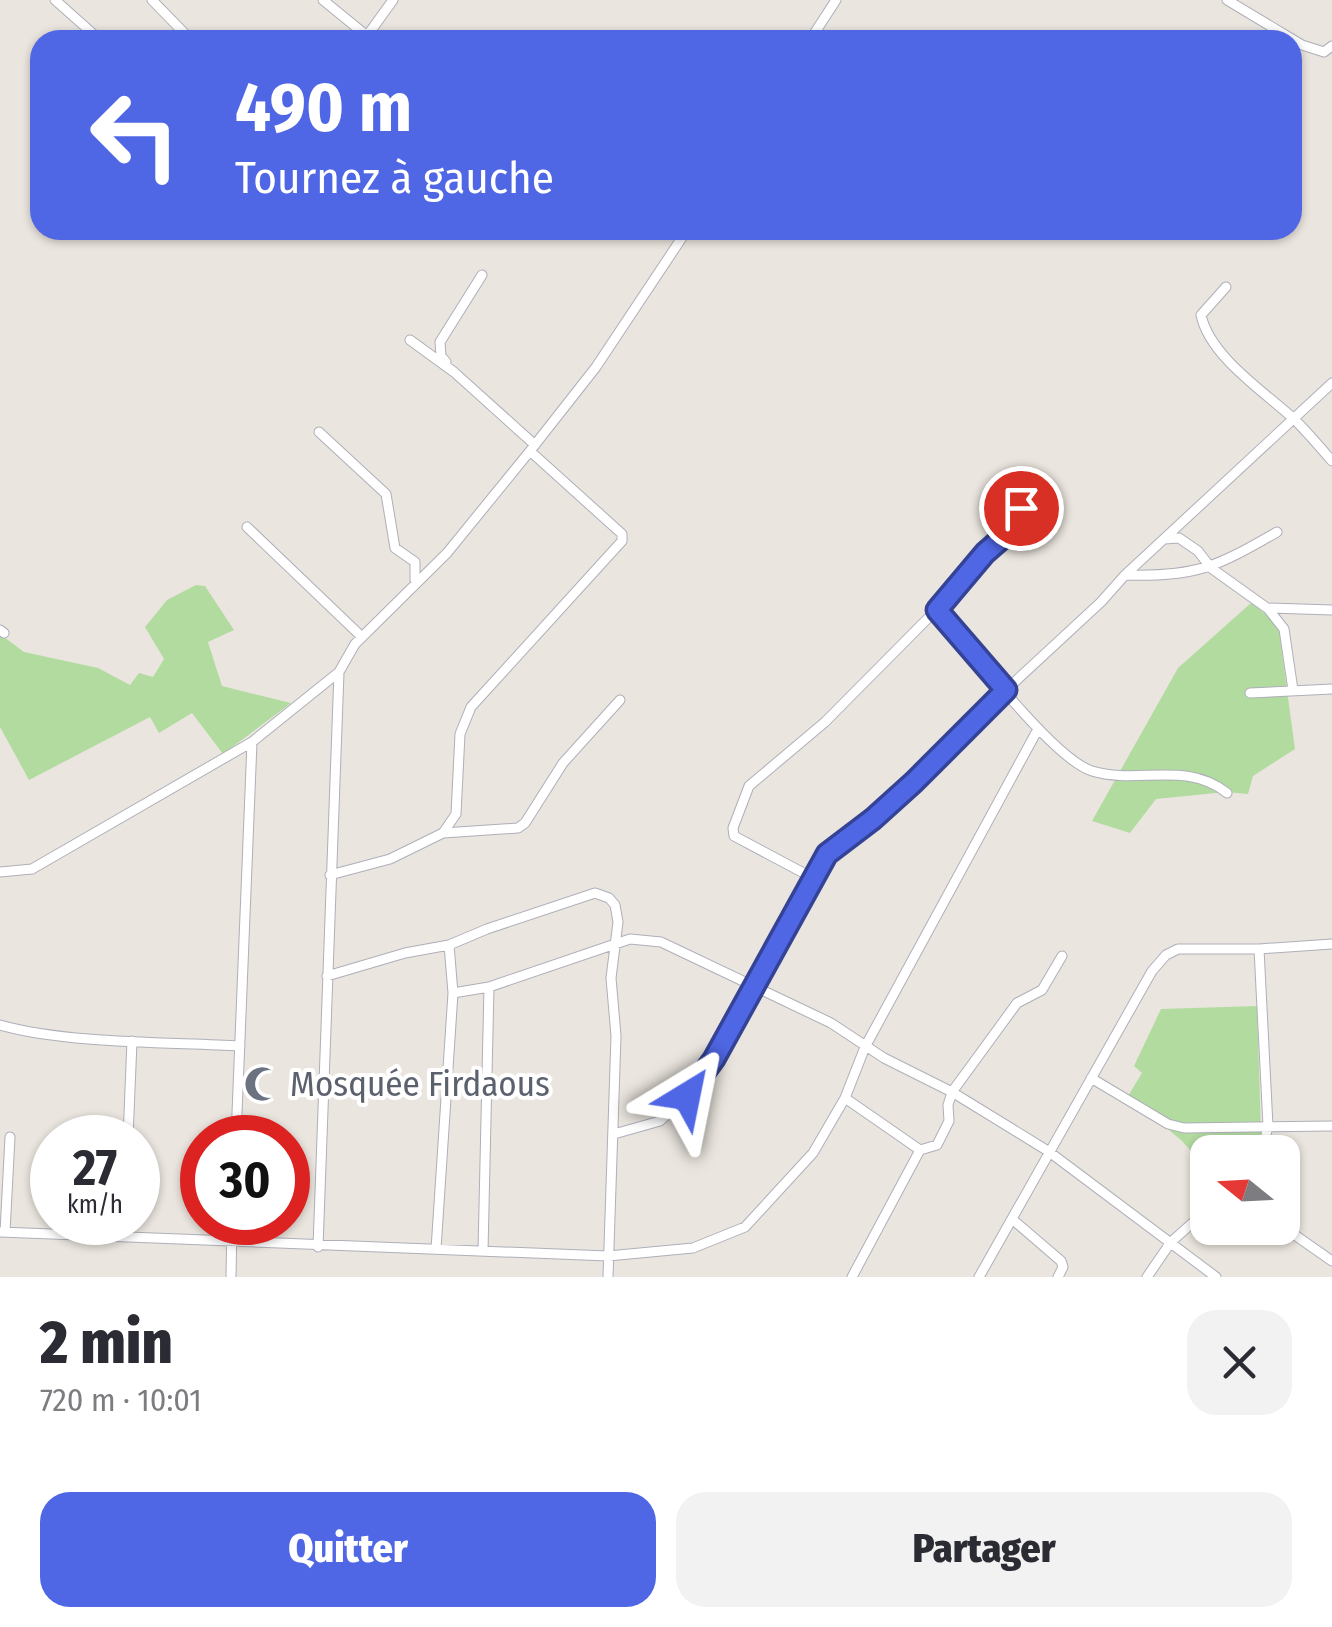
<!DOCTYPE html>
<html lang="fr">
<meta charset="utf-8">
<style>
:root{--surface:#fff;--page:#f2f2f3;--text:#2b2b33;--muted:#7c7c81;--accent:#5067e5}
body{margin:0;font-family:"Fira Sans Condensed",sans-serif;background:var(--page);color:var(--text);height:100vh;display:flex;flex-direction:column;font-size:38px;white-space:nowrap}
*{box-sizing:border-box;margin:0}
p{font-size:32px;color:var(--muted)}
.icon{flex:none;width:55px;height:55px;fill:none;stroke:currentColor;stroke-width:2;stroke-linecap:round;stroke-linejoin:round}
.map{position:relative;height:1277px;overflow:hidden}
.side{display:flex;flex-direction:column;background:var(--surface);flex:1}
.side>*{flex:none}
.top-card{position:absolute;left:30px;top:30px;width:1272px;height:210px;border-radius:30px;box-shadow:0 2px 8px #0004;background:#5067e5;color:#fff;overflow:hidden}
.needle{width:65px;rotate:288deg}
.tools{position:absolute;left:1190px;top:1135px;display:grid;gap:20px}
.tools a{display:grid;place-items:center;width:110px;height:110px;border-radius:20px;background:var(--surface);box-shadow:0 2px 8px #0004;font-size:50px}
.speed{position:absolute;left:30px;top:1115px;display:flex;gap:20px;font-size:50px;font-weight:700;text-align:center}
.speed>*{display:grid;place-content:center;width:130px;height:130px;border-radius:50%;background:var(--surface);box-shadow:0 2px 8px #0004;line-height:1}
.speed small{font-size:25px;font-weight:400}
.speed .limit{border:15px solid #d22;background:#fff;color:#111}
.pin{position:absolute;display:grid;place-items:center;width:85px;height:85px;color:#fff;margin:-42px;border:5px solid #fff;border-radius:50%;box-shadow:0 2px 10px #0007}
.me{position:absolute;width:110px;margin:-55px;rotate:35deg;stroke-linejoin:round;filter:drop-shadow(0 0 8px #0008)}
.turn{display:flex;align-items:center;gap:35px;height:210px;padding:0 40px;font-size:45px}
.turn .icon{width:130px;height:130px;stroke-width:2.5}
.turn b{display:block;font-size:70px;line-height:85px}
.round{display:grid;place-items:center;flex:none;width:105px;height:105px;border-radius:30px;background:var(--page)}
.summary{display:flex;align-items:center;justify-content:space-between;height:170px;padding:0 40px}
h1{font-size:60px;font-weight:800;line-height:75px}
.button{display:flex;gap:20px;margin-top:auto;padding:20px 40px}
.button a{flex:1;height:115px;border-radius:30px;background:var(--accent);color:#fff;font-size:40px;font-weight:800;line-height:115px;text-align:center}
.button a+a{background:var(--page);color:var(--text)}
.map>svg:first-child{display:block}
.grass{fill:#b2dba0}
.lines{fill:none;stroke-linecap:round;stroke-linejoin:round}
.street-casing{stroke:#aeafb9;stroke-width:11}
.street{stroke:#fff;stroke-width:9}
.route-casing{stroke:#344395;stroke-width:25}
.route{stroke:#5067e5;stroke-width:18}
.labels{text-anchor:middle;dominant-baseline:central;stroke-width:8;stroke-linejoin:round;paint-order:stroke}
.worship-label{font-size:35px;fill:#5b616d;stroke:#fff;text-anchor:start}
</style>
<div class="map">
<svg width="1332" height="1277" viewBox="0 0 1332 1277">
<rect width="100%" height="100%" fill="#eae5de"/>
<path class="grass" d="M196 585 205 586 234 630 208 642 222 686 291 703 223 754 192 713 159 733 150 717 29 780 0 727V634L24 652 98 668 130 685 139 673 153 677 164 659 145 627 167 600Z
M1251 603 1278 624 1295 749 1253 776 1248 794 1226 792 1156 799 1130 833 1092 821 1178 668Z
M1257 1006 1261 1134 1250 1152H1208L1207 1168 1181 1140 1128 1096 1142 1073 1134 1066 1161 1009Z"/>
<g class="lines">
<defs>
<path id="street" d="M55 0 100 40
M152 0 191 40
M323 0 367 36 393 0
M1227 0 1302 45 1324 52 1332 46
M810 40 836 0
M1226 287 1201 315C1210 357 1265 392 1295 420 1308 433 1320 447 1332 461
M410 340 454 372 535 445
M446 362 441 356 440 342 482 275
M319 432 386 494 395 548 415 562V580
M247 527 362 637
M1164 539 1179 538 1198 551 1211 568 1267 608 1332 610
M1125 575C1197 577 1216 567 1277 532
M937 609C967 645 1053 759 1092 771 1138 785 1186 760 1227 793
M1269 610 1284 629 1293 690
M0 630 4 633
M1250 693 1332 689
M443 833 518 828 525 823 563 763 620 700
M0 872 32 869 252 742 339 672 355 644 447 553 530 451 596 367 687 230
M330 875 390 859 443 833 456 814 460 734 471 707 622 541V534L530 451
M813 878 734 836 733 828 749 786 825 722 954 592 985 553 1016 525 1021 508
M327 976 405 953 449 945 487 929 595 893 609 898 615 905 618 922 611 978 616 1036 608 1277
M453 993 489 987 630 939 661 942 831 1023 884 1058 952 1092 1048 1151 1216 1277
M0 1025C69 1044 167 1042 240 1046
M1091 1078 1168 1124 1184 1128 1332 1126
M845 1098 920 1150
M614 1134 660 1121 687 1097 714 1059 827 854 873 819 915 782 1006 690 1101 602 1125 575 1332 383
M128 1138 132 1041
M236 1138 252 742
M1257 1152 1264 1144 1268 1126 1259 949 1332 944
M1012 1219 1061 1261 1063 1267 1058 1277
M1282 1226 1332 1261
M0 1232 608 1256 693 1248 745 1227 813 1153 845 1098 865 1047 1038 729
M5 1232 10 1137
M318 1247 339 672
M436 1249 453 993 449 945
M483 1251 489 987
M231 1277 232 1222
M852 1277 920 1150 937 1145 949 1121 948 1105 952 1092 1017 1003 1042 990 1062 956
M979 1277 1152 971 1166 955 1178 949H1259
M1147 1277 1171 1242 1208 1209"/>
</defs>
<use href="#street" class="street-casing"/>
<use href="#street" class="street"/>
</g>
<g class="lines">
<defs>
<path id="route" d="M687 1096 714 1059 827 854 873 819 914 782 1006 690 937 610 985 553 1016 526 1021 508"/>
</defs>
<use href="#route" class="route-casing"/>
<use href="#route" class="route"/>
</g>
<defs>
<symbol id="mosque-bare" viewBox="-9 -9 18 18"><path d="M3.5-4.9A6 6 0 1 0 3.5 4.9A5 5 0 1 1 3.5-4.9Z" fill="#6b7280" stroke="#fff" stroke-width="2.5" paint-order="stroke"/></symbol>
</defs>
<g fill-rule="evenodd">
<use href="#mosque-bare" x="237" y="1059" width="50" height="50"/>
</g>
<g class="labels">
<g class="worship-label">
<text x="290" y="1084">Mosquée Firdaous</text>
</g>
</g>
</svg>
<div class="tools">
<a><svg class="needle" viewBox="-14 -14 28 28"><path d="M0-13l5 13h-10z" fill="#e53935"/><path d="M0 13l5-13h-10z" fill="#7c7c81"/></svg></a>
</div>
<div class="speed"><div>27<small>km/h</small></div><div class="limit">30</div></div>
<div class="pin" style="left:1021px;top:508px;background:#d93025"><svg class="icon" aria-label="arrive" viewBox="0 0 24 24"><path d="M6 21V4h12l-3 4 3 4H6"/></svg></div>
<svg class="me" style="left:687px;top:1096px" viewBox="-20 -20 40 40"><path d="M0-17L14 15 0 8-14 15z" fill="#5067e5" stroke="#fff" stroke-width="4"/></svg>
<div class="top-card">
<div class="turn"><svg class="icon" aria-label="left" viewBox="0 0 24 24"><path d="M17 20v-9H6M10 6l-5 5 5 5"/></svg><div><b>490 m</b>Tournez à gauche</div></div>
</div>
</div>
<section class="side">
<div class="summary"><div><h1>2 min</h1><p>720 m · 10:01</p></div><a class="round"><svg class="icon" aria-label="close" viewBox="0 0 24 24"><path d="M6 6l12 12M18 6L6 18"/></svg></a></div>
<div class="button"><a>Quitter</a><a>Partager</a></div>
</section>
